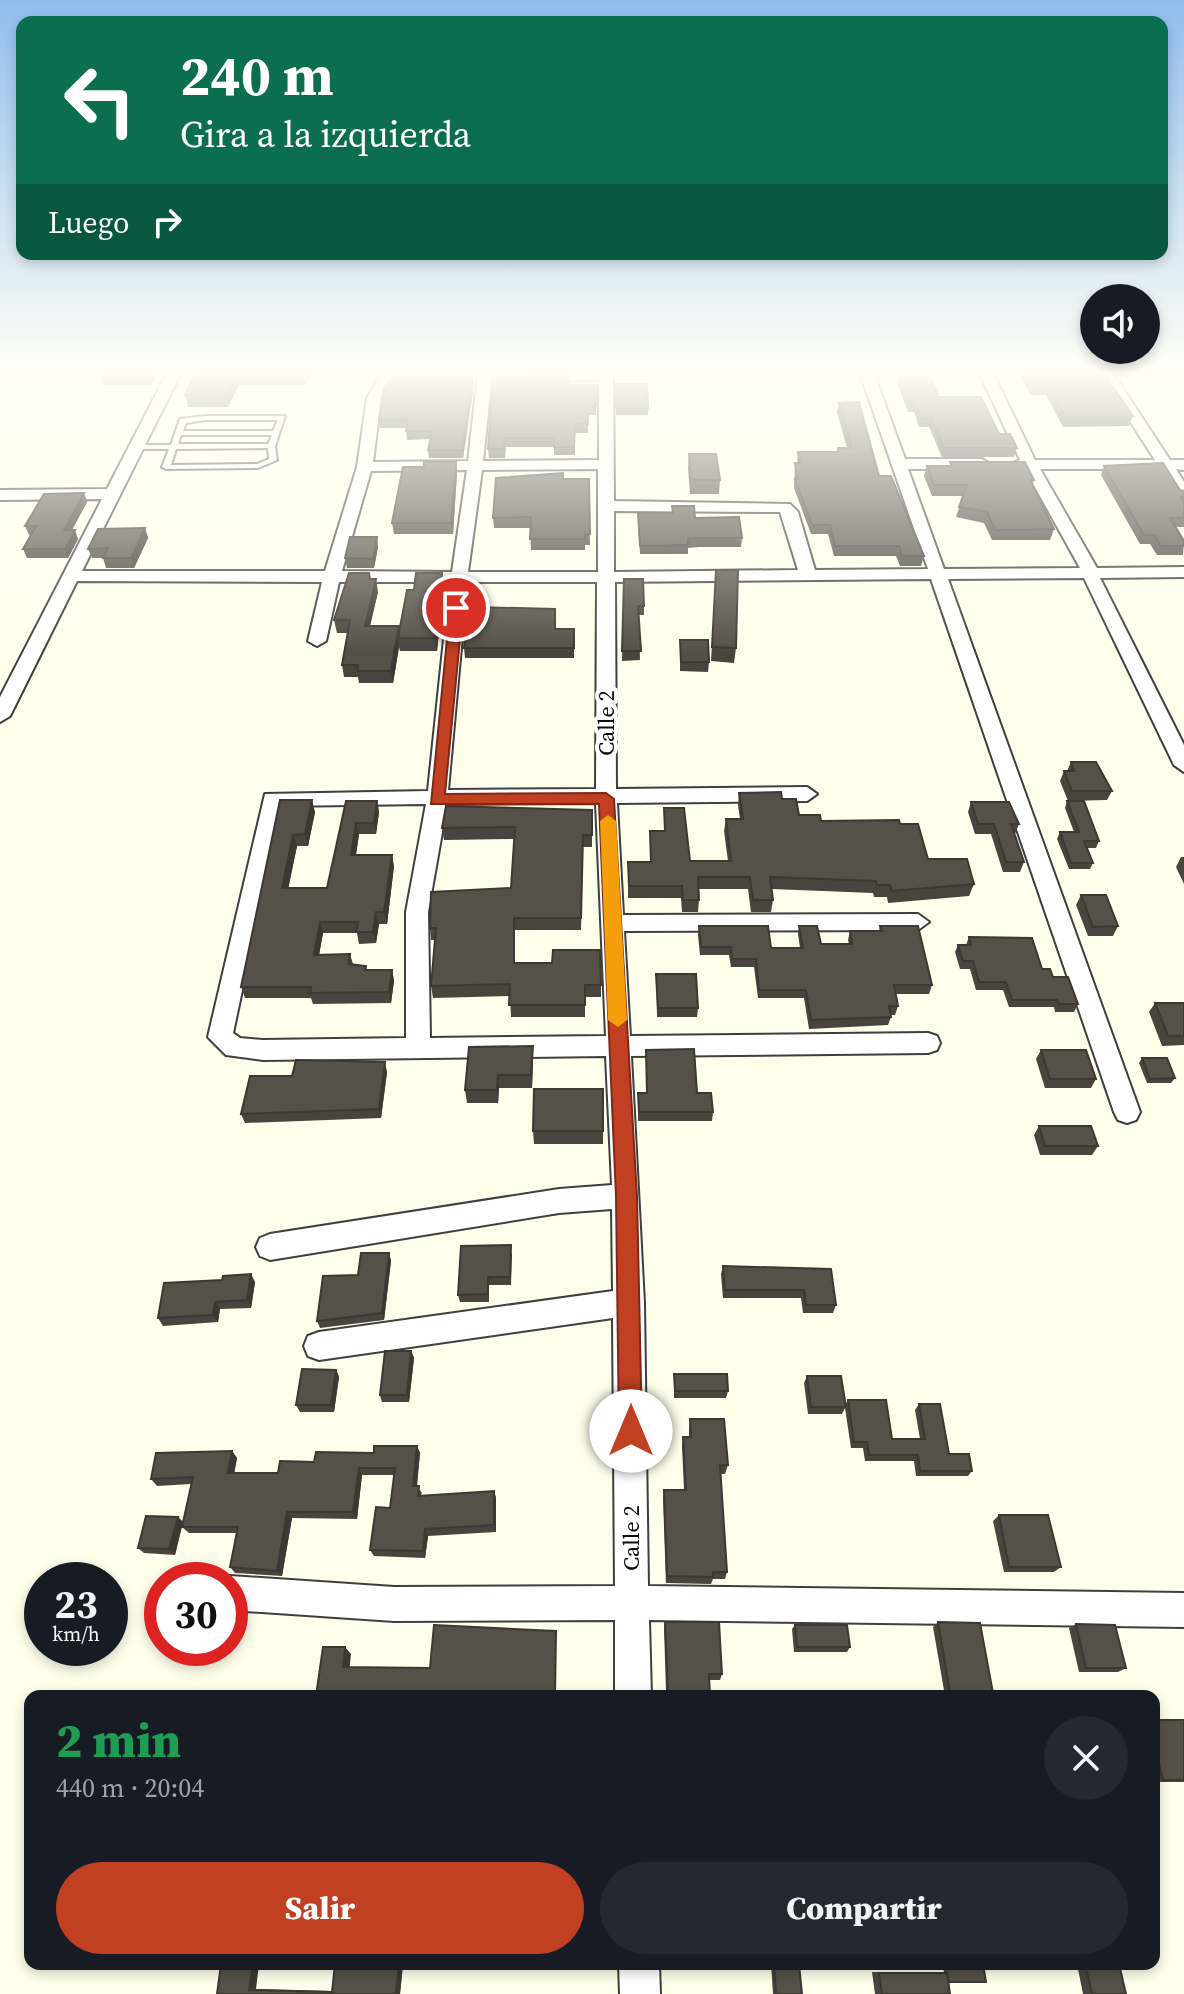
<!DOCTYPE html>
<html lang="es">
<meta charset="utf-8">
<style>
:root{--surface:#171b24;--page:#242831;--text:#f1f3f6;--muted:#9ea1a6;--accent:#c04021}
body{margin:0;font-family:"Source Serif 4",serif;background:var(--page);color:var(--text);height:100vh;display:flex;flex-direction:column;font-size:30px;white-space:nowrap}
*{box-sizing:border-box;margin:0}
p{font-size:26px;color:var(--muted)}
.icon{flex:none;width:44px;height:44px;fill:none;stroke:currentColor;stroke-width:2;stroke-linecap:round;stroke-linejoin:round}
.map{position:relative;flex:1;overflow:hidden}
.panel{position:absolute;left:24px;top:1690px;width:1136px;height:280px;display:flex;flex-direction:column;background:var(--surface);border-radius:16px;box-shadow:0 4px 12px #0003}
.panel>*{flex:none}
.guide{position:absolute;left:16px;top:16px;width:1152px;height:244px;border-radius:16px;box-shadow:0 4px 12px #0003;background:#0b6e4f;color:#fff;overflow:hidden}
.fabs{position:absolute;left:1080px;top:284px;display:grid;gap:16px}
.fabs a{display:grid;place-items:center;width:80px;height:80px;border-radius:50%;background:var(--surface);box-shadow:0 4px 12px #0003;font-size:40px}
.speed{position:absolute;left:24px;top:1562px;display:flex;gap:16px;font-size:40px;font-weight:700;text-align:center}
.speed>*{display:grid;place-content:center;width:104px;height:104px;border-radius:50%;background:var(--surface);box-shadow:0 4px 12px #0003;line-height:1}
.speed small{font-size:20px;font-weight:400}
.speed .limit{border:12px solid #d22;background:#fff;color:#111}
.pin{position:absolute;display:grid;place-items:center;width:68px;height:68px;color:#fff;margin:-34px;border:4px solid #fff;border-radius:50%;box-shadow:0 2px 8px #0007}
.me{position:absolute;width:88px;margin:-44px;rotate:0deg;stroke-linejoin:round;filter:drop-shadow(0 0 6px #0008)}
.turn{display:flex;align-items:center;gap:28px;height:168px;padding:0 32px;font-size:36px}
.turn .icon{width:104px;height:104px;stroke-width:2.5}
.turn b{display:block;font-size:56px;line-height:68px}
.then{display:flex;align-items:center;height:76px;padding:0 32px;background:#0003;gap:16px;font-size:30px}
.round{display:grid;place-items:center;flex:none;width:84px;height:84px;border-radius:42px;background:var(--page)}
.headline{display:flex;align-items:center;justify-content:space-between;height:136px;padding:0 32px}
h1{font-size:48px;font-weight:800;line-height:60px;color:#1e9e55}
.action{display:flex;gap:16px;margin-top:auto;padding:16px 32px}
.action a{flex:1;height:92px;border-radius:48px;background:var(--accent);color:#fff;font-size:32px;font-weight:800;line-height:92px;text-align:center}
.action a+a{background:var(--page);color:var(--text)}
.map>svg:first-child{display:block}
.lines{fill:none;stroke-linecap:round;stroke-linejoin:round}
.lane-casing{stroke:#3f3f3f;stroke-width:4}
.street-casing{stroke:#3f3f3f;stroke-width:4}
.lane{fill:#fff;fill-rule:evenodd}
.street{fill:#fff;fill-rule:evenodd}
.wall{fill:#49453e}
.shaded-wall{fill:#3c3832}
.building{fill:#555048;stroke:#3c3832;stroke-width:2}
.route{fill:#c04021;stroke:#7d2a15;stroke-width:2}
.slow{fill:#f59e0b}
.labels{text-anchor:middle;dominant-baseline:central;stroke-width:8;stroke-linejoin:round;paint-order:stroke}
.street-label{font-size:22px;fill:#0c0c0c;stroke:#fff}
</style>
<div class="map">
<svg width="1184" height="1994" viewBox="0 0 1184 1994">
<rect width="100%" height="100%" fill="#feffeb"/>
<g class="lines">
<defs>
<path id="lane" d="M206 416H285L275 446 277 460 258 468 166 469 162 467 169 449H137L133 447 137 445H171L180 419ZM206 420H278L273 431H183L186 423ZM181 435H272L268 444H178ZM268 448 269 459 257 464 171 465 176 449Z"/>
<path id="street" d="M167 373H181L82 571H325L357 467 367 398 381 374 386 373H421L428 377 421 381H390L381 398 373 462 468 461 478 373H492L483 461 599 460V380L538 381 531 377 538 373H613L614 501 790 504 798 512 815 570 928 569 860 373H874L905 459H982L990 464 982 469H908L944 569 1080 568 1025 469 1010 464 1020 460 979 373H993L1035 460H1155L1099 373H1113L1170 460H1184V470L1176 469 1184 482V499L1179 497 1161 469H1040L1097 568 1184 567V577L1100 578 1184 745V772L1174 765 1084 578 948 579 1140 1112 1136 1120 1127 1123 1118 1120 1114 1112 931 579 615 582 616 789 807 787 817 794 807 801 617 803 623 915 918 914 929 922 918 930 624 931 630 1036 928 1033 937 1036 940 1043 937 1050 928 1053 631 1056 644 1303 648 1586 1184 1593V1627L649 1620 651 1696H615V1620L394 1621 230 1610V1580H220L230 1576 394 1587 615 1586 613 1318 319 1360 308 1356 304 1346 308 1336 319 1332 613 1291 612 1209 559 1213 270 1260 260 1256 256 1247 260 1238 270 1234 559 1189 612 1185 606 1056 263 1060 226 1055 208 1037 265 794 428 791 450 582H339L326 641 317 646 308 641 322 582 77 581 10 716 0 722V697L102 499 0 500V490L107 489ZM598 469V572H468L482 470ZM467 470 452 572 342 571 371 471ZM614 511 780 512 798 570 614 572ZM467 582H597L596 789 448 790ZM596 803 606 1036 430 1038 428 912 447 804ZM426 804 406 912V1038L263 1040 240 1038 233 1033 281 806Z
M619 1964H659L660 1994H620Z"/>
</defs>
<use href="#lane" class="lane-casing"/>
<use href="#street" class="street-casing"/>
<use href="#lane" class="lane"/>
<use href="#street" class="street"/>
</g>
<path class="wall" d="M99 373H158L151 385H103Z
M196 373H311L306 385H239L228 407H188L185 395Z
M1019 373H1082L1133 416 1129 426 1063 427 1046 395H1031Z
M900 377 939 397 999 434 1017 448 1014 457H942L929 427H919L914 412H908L898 385Z
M474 384 463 458H429L428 450 430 439 407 440 406 428H380L379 420Z
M616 384 648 408V415H616Z
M569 385H596V415H588V433H575V455H554V447H506L505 458H489L488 449Z
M839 403 924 556 921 566H900L896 556H834L828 534H811L794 488 795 463H797L798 452H837L838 448H847L837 412Z
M689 454 720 480 719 494H690L688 468Z
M456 462 457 473 453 534H394L392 523 424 467Z
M950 462 1034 480 1032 486 1054 529 1050 540H992L984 523 956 517 963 496H932L924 476 927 466H950Z
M1104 466 1184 491V527H1175L1184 541 1183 555H1157L1150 544H1140L1101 475Z
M563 479H589L590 545H585V550H531L530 528H494L493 518Z
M84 493 87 502 72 530 78 539 68 558H27L23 549 32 535H29L25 526Z
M672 506 695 518 742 538 741 547H699L688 548V554H640L638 513H672Z
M145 528 148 538 134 568H106L103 558H92L88 549Z
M378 547 374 568H347L345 558Z
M716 570 736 648 734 663 711 661Z
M442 573 444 585 437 651H400L399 647 393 683H359L358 677H344L342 665 348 633H337L334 620 370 579 378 592 370 626 399 630 414 590Z
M624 579 644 606V615H639L640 660 622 661Z
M555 629H574V658H465L464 648Z
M680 640 709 662 708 672 680 671Z
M1071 762 1112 791 1107 800 1068 801 1060 781 1064 771H1067Z
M739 793 782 799 799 815 821 821 900 824 928 859 974 884 969 896 888 903 887 897H874L873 893 772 889 773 900 771 912H751L748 889H699V900L698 912H682L681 898H628V862H650V831H664V808L690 861H728L724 831 726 819H740L738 805Z
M280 800 315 812 308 846H297L288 888H327L346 801H377L379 812 376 834H359L356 855 394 866 387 924H379L376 943 359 944 357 933H323L319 955 350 954 353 964 366 966 367 970H392L394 981 391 1003 313 1004 311 998H245L241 987Z
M1067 801 1099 841 1096 848H1087L1093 863 1090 869H1069L1057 839 1060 832H1074L1065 808Z
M971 802 1019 824 1015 834H1014L1024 862 1020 872H1003L991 834H975L968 812Z
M592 810V847H583L581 930H515V963L601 985V997H585V1017H511L510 996 433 998 431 986 435 940H431L430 928 511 888 514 839 444 840 442 828Z
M1181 857H1184V884L1176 867Z
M1081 895 1118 926 1113 936H1088L1076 905Z
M699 926 771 948H800L798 934 799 926 821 944H849L848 940 850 931H879L880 926 932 985 929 994H895L898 1006 895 1015H890L891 1017 888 1025 809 1029 804 998H758L754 967H731L729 955H700L698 935Z
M969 937 1042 969 1053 977 1078 1004 1074 1012H1055L1054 1007H1009L1003 990H976L970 969H960L955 952 958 945H966Z
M656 974 698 1008 697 1017H657Z
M1155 1003H1184V1045L1162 1046 1149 1012Z
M646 1050 713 1112 712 1121H638V1093H646Z
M1041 1050 1096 1079 1091 1088H1045L1036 1059Z
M1142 1058 1175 1078 1171 1083H1147L1139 1063Z
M533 1060 532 1088H499L498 1103H467L465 1090Z
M387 1072 381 1118 245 1123 241 1114 292 1076Z
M603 1089V1144H534L533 1131Z
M1039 1126 1098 1146 1092 1155H1040L1034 1135Z
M389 1253 391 1261 384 1320 320 1328 317 1321 358 1275Z
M512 1253 511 1285H489V1302H460L458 1295Z
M723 1266 831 1269 836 1305 833 1313H803L801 1298H723L721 1274Z
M255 1282 251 1308 220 1309 218 1322 163 1326 158 1318Z
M411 1351 414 1358 409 1402H382L380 1395Z
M336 1370 339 1377 334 1412H300L296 1405Z
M674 1374 728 1391 726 1398H674Z
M807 1376 845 1405 848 1400 892 1439H920L915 1410 919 1404 949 1454 972 1471 968 1476H916L914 1461H865L863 1448H851L845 1408 842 1414H808L804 1383Z
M690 1419 728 1465 725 1474H721L727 1572 725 1579H713L711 1584 666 1583 663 1498 664 1490H684L682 1446 683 1437H689V1428Z
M417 1446 420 1453 417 1486 422 1493 421 1495 496 1497V1532L428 1536 425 1558 374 1556 370 1550 390 1508 394 1475H362L357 1519 292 1518 282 1576 235 1573 230 1567 236 1533H189L182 1527 191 1484 157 1486 151 1479 232 1451 237 1458 234 1473H278L314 1462Z
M999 1515 1061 1567 1054 1572H1004L993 1521Z
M178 1517 183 1522 175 1555 144 1553 138 1548Z
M665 1622 722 1674 720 1680H709L666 1692 664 1628Z
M938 1622 993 1693 988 1696H945L933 1627Z
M1076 1624 1126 1668 1118 1672H1079L1069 1628Z
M795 1625 850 1647 847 1652H794L792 1629Z
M1154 1720H1184V1782H1155Z
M335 1964H403L400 1994H217L256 1989 332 1991Z
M771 1964H799L802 1994H773Z
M942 1964H983L949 1982 950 1994H875L872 1972H944Z
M1077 1964H1119L1126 1994H1083Z"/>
<path class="shaded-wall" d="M148 373H158L151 385Z
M304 373H311L306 385 304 374Z
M237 374 239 385 228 407 225 395Z
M473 376 474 384 463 458 462 450Z
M456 462 457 473 453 534 451 523Z
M84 493 87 502 67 539 64 530Z
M145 528 148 538 134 568 131 558Z
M75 530 78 539 68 558 65 549Z
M377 537 378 547 374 568 373 559Z
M442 573 444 585 437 651 435 638Z
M376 579 378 592 367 638 365 626Z
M399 626 401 638H398L399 647 393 683 391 671Z
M312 800 315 812 308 846 305 834Z
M377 801 379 812 376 834 374 823Z
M356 823 359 834 354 867 351 855Z
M293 835 297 846 286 900 282 888Z
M392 855 394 866 387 924 384 912Z
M376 912 379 924 376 943 373 932Z
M320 922 323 933 317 966 314 955Z
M392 970 394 981 391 1003 389 992Z
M533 1046V1060L532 1088 531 1075Z
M385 1062 387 1072 381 1118 379 1109Z
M498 1075 499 1088 498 1103 497 1090Z
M389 1253 391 1261 384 1320 382 1313Z
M251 1274 255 1282 251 1308 247 1300Z
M215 1302 220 1309 218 1322 213 1315Z
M411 1351 414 1358 409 1402 407 1395Z
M336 1370 339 1377 334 1412 331 1405Z
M417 1446 420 1453 416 1493 413 1486Z
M232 1451 237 1458 233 1480 228 1473Z
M359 1468 362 1475 357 1519 353 1512Z
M494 1491 496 1497V1532L494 1525Z
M287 1512 292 1518 282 1576 277 1571Z
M178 1517 183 1522 175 1555 169 1549Z
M425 1529 428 1536 425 1558 423 1551Z
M556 1631V1696H555Z
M345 1647 351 1654 349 1673 343 1667Z
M253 1964H259L256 1989 249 1990Z
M399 1964H403L400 1994H396Z"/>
<path class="building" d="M196 373H304L237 374 225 395H185Z
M1027 373H1082L1084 376 1105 375 1133 416 1066 417 1049 385H1034Z
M569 375V385H596V406H588V424H575L574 447H554V438H505L504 449H488L493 376Z
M392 376H473L462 450H428L432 431H406L408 420H379L384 389Z
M900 377H930L939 397H981L999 434H1010L1017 448H944L931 418H921L915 403H910Z
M616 384H647L648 408H616Z
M859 402 879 476H891L924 556H902L899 546H835L830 525H812L795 479H798L795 463H800L798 452H839L838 448H852L839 403Z
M689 454H716L720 480H691Z
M424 462H456L451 523H392L403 467H424Z
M950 462H1025L1034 480H1030L1054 529 995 530 987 512 959 507 967 485H934L927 466H952Z
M1163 463 1180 490 1184 491V497H1181L1184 502V518H1170L1184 541V546H1161L1154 535H1144L1104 466Z
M563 473V479H589L590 534H585V539H530L531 517 493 518 496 478Z
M84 493 64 530H75L65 549H23L36 526H25L44 494Z
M672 506H694L695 518 739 517 742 538H700L688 539V545L640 546 638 513H673Z
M145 528 131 558H103L108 548 88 549 98 529Z
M350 537H377L373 559 345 558Z
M716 570H738L736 648 712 647Z
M349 573H369L370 579H376L365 626H399L391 671H357L358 665H342L350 620H334Z
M416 573H442L435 638H398L407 590H414Z
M624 579H643L644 606H638L641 651H622Z
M474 607 555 609V629H574V648H464L466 629H472Z
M680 640H708L709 662H681Z
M1071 762H1096L1112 791H1072L1064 771H1074Z
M781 792 782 799H796L799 815H820L821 821 899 820 900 824H918L928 859H967L974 884 892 891 890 885H877L876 881 770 877 773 900H753L750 877H698L699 900H683L682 886H629L628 862H651L650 831H665L664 808H684L690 861H731L726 819H743L739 793Z
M280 800H312L305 834 293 835 282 888H327L346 801H377L374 823H356L351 855H392L384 912H376L373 932H356L358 922H320L314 955 350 954 349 964 366 966 365 970H392L389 992 310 993 311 987H241Z
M1067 801H1084L1099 841H1084L1093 863H1071L1060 832H1079Z
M971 802H1009L1019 824H1011L1024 862H1006L994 824H978Z
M446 806 592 810V835H583L581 918H514V963H552L553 950H600L601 985H585V1005H509L510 984 431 986 436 928H430L431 892 511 888 515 827 442 828Z
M1081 895H1106L1118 926 1093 927Z
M699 926H768L771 948H803L799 926H817L821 944H852L850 931H882L880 926H918L932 985H894L898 1006H889L891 1017 811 1020 806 990H759L756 959H732L731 947H701Z
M969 937 1032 938 1042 969H1050L1053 977H1068L1078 1004H1059L1057 1000H1012L1006 982H979L973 961H963L958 945H971Z
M656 974H696L698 1008H658Z
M1155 1003H1184V1036H1168Z
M533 1046 531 1075H498L497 1090H465L469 1047Z
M694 1049 697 1093H711L713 1112H639L638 1093H647L646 1050Z
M1041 1050H1086L1096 1079H1050Z
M1142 1058H1167L1175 1078 1150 1079Z
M296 1060 385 1062 379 1109 241 1114 250 1076H292Z
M534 1089H603V1131H533Z
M1039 1126H1091L1098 1146H1045Z
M511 1245 510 1277H488V1294L458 1295 461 1246Z
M361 1253H389L382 1313 317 1321 323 1276 358 1275Z
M723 1266 831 1269 836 1305H806L804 1290H725Z
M251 1274 247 1300 215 1302 213 1315 158 1318 164 1283 222 1280 223 1276Z
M385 1351H411L407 1395H380Z
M302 1369 336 1370 331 1405H296Z
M674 1374H727L728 1391H675Z
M807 1376H841L846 1407H811Z
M848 1400H886L892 1439H925L919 1404H940L949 1454H969L972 1471H920L918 1455H869L867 1442H854Z
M690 1419H724L728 1465H720L727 1572H713V1577L667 1576 664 1490H686L683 1437H691Z
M374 1446H417L413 1486H419L418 1496 494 1491V1525L425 1529 423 1551 370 1550 376 1507 390 1508 395 1468H359L353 1512H287L277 1571 230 1567 238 1527H182L193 1477 151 1479 156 1453 232 1451 228 1473H278L280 1461 314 1462 316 1452 374 1453Z
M999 1515H1048L1061 1567H1009Z
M146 1516 178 1517 169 1549 138 1548Z
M665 1622H719L722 1674H709L710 1696H653V1694L668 1691Z
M938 1622 980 1623 993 1693H950Z
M1076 1624 1115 1625 1126 1668H1086Z
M434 1625 556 1631 555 1696H316L323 1647H345L343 1667 430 1668Z
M795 1625H847L850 1647H797Z
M1154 1720H1184V1780H1163L1154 1744Z
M221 1964H253L249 1990 332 1992 335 1964H399L396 1994H217Z
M774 1964H799L802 1994H776Z
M945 1964H983L986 1982H949Z
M1085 1964H1119L1126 1994H1092Z
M879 1973H947L950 1994H882Z"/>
<linearGradient id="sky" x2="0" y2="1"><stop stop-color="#91bdee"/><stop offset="0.57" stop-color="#fffff6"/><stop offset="1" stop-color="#fffff6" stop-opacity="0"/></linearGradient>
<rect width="1184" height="652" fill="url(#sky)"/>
<path class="route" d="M456 604 463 608 445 794 606 793 614 799 637 1196 642 1431 639 1439 631 1443 622 1439 619 1431 616 1196 599 804H431L450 608Z"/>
<path class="slow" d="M608 815 616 821 627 1020 618 1027 608 1020 600 821Z"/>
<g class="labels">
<g class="street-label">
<text transform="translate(606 723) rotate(-90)">Calle 2</text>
<text transform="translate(631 1538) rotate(-90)">Calle 2</text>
</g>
</g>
</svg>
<div class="fabs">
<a><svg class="icon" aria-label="sound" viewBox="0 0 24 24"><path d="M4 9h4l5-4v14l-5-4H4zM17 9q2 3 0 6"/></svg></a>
</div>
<div class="speed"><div>23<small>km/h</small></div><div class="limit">30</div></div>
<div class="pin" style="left:456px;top:608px;background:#d93025"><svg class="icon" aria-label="arrive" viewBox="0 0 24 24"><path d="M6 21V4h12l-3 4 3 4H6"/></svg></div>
<svg class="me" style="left:631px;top:1431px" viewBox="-20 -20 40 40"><circle r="19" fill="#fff"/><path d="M0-13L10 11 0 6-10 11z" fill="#c04021"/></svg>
<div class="guide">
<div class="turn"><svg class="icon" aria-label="left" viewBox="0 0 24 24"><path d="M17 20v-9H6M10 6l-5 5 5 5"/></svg><div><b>240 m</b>Gira a la izquierda</div></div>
<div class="then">Luego<svg class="icon" aria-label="right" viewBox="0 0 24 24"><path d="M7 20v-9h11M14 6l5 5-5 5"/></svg></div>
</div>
<section class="panel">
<div class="headline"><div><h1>2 min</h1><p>440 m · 20:04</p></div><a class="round"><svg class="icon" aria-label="close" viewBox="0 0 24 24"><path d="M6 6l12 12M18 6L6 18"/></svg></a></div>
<div class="action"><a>Salir</a><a>Compartir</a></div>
</section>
</div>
